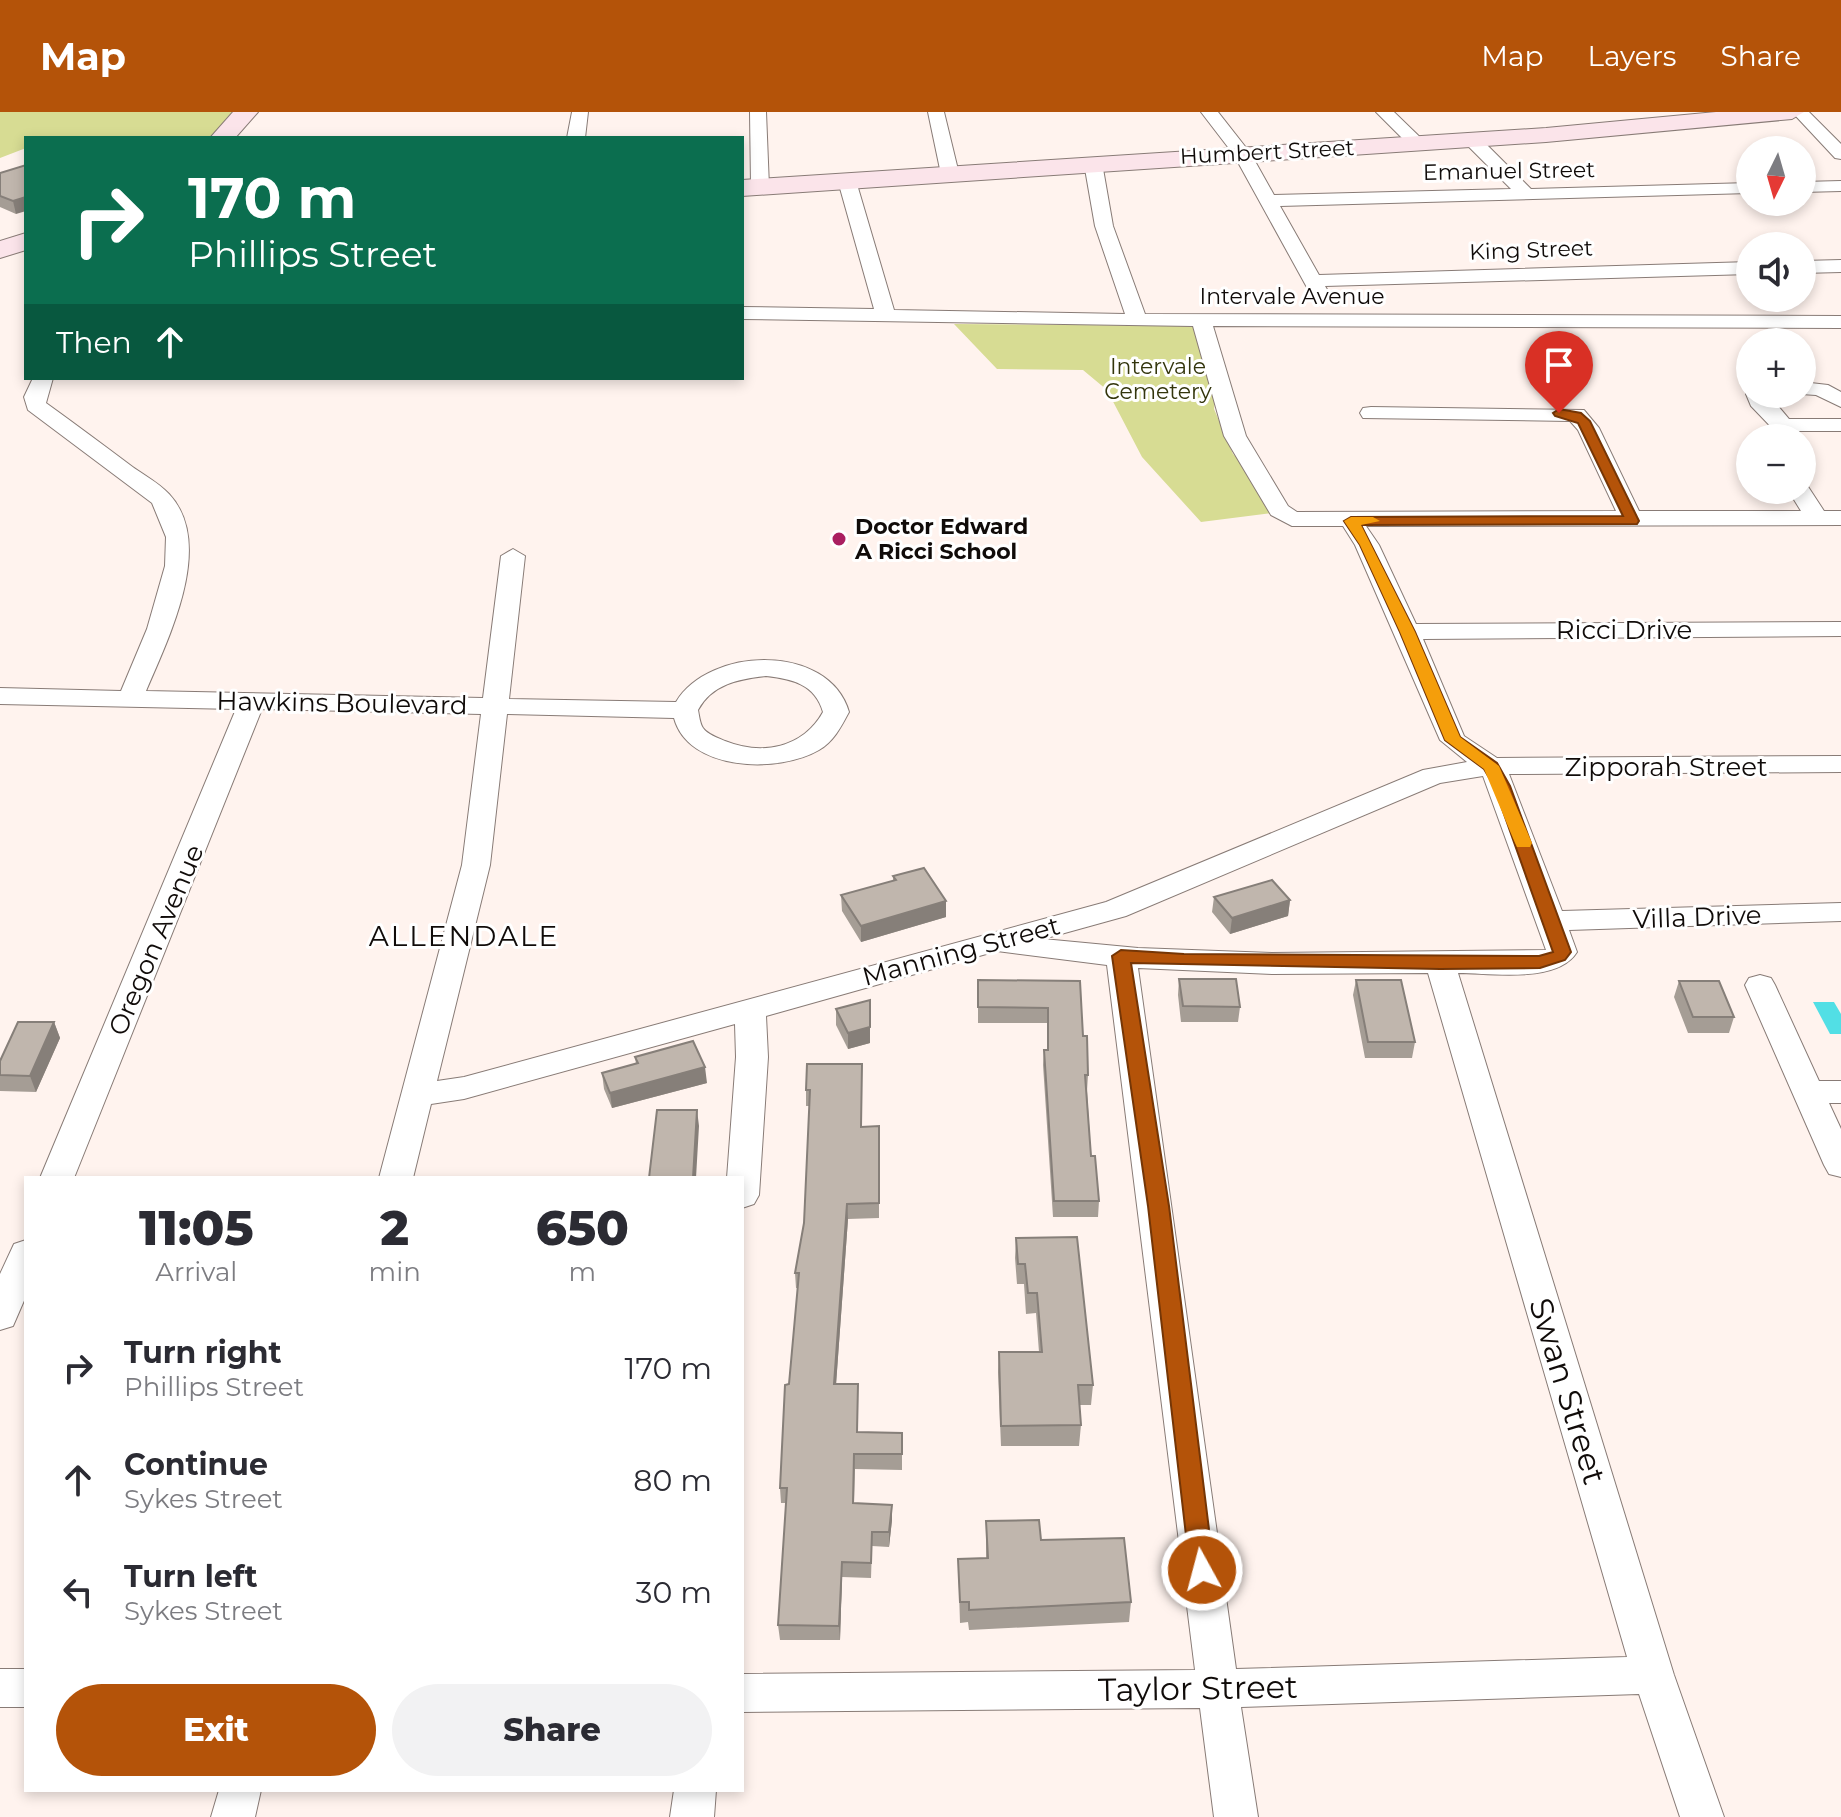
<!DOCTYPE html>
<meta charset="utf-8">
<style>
:root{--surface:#fff;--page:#f2f2f3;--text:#2b2b33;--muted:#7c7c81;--accent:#b45309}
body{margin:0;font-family:Montserrat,sans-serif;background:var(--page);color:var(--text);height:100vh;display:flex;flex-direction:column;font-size:30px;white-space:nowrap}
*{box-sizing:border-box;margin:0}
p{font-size:26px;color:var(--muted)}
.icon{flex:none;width:44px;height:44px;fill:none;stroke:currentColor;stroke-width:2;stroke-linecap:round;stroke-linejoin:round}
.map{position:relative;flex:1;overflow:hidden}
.side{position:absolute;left:24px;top:1064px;width:720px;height:616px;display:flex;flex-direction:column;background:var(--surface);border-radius:0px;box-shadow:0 4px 12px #0003}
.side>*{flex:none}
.hud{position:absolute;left:24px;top:24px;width:720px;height:244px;border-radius:0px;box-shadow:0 4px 12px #0003;background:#0b6e4f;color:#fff;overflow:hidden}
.needle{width:52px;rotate:185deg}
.fabs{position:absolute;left:1736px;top:24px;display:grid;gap:16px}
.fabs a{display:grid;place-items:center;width:80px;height:80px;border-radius:50%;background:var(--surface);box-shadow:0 4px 12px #0003;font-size:40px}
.pin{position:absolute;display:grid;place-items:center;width:68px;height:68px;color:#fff;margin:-82px -34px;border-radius:50% 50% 50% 0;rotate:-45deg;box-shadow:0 0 8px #0007}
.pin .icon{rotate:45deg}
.me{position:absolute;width:88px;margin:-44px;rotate:353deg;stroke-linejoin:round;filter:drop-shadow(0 0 6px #0008)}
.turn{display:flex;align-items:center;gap:28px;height:168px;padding:0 32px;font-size:36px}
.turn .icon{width:104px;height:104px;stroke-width:2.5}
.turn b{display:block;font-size:56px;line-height:68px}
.then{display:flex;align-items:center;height:76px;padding:0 32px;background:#0003;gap:16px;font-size:30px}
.eta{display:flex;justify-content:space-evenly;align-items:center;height:136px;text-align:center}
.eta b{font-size:48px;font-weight:800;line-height:56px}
.cta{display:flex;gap:16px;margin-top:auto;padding:16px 32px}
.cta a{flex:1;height:92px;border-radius:48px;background:var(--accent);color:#fff;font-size:32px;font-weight:800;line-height:92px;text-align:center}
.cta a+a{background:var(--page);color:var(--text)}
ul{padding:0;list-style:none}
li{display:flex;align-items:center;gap:24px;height:112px;padding:0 32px}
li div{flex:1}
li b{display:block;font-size:30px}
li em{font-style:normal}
header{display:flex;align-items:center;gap:48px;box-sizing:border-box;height:112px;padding:0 40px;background:var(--accent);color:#fff}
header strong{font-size:38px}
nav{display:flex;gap:44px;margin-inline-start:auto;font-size:28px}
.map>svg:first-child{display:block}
.green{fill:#d7dc93}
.water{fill:#52dfe5}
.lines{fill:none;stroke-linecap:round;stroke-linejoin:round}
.street-casing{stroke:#887b76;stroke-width:2}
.secondary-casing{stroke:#887b76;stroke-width:2}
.street{fill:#fff;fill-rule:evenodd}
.secondary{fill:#fbe4ea;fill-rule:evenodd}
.wall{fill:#a59d95}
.shaded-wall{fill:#867f79}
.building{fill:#c0b6ad;stroke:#867f79;stroke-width:2}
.route{fill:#b45309;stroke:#753606;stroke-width:2}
.slow{fill:#f59e0b}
.poi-dot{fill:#aa1f61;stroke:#fff;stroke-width:3}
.labels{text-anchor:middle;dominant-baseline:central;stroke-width:6;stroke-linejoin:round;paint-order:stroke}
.far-street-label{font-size:22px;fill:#100b09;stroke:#fff}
.far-park-label{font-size:22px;fill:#33350c;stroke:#fff}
.far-poi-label{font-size:22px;font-weight:bold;fill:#100b09;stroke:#fff;text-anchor:start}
.street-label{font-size:26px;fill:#100b09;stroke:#fff}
.neighbourhood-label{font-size:28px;letter-spacing:2px;fill:#100b09;stroke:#fff}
.near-street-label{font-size:32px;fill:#100b09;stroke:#fff}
</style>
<header>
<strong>Map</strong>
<nav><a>Map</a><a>Layers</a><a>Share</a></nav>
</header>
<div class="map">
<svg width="1841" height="1705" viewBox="0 0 1841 1705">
<rect width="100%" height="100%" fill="#fff3ee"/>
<path class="green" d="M0 0H245L221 26H26V36L0 46Z
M954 212 1194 214 1216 280 1214 297 1224 320 1233 342 1245 353 1272 401 1201 410 1142 345 1107 278 1083 258 997 257Z"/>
<path class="water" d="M1813 890H1834L1841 902V922H1830Z"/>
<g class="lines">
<defs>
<path id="street" d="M572 0H588L585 26H567Z
M750 0H766L769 75 760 80 751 75Z
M928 0H944L959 62 956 66H944L941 62Z
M1201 0H1218L1251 42 1274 83 1511 77 1466 32 1463 28 1472 23 1478 24 1531 77 1750 71V81L1280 94 1319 163 1750 150V162L1325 174 1332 186 1322 192 1315 190 1234 43Z
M1376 0H1394L1426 31 1417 36 1411 35Z
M1792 0H1809L1841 32V47L1835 46Z
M1093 46 1102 51 1113 114 1145 202 1841 204V216L1213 214 1246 324 1288 394 1297 400 1616 399 1578 318 1570 309 1363 306 1360 301 1363 296 1371 295 1584 298 1599 316 1639 399H1801L1788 378H1802V372L1807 373 1824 399H1841V413L1366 414 1379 433 1416 512 1841 510V524L1423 527 1464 624 1497 646 1841 644V660L1509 662 1562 799 1841 791V809L1569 818 1577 840C1557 872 1491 861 1458 861L1674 1563 1724 1705H1680L1639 1582 1241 1595 1258 1705H1214L1200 1596 742 1600V1562L1195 1558 1107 853 997 839 766 904 768 945 759 1083 754 1092 742 1096V1066H727L736 945 735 912 464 987 431 992 413 1066H379L462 753 481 602 262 597 74 1066H40L236 597 0 592V576L121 579 147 517 165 454 166 425 152 391 28 298 24 285 33 266H53L46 291C74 311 102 332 130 353 142 362 159 371 169 382 216 432 168 527 146 579L483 586 501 444 513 437 525 444 509 587 676 590C710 534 829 531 849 600 841 615 834 629 819 638 778 662 688 659 674 606L507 602 490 753 437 969 464 965 1106 790 1423 658 1467 650 1440 628 1355 433 1343 414H1292L1271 403 1224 324 1193 214 742 207V195L874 197 838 69 847 64 856 69 894 198 1125 202 1095 114 1084 51ZM766 564C792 567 815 572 823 600 803 636 762 644 725 629 718 626 707 622 703 616 700 612 699 603 698 598 712 572 739 567 766 564ZM1483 664 1546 838 1272 841 1138 836 1043 827 1126 804 1440 671ZM1138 856 1272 862 1428 861 1627 1545 1236 1557Z
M1841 69V79L1802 80V70Z
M1841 148V160L1802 161V149Z
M1802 270 1828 273 1841 280V295L1816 283 1801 282Z
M1750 277V282H1768L1789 307H1841V319H1775L1751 294 1746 282Z
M1760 863 1771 866 1775 873 1819 969H1841V991H1829L1841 1017V1065L1829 1062 1824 1053 1745 873 1749 866Z
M26 1128V1184L13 1214 0 1218V1162L14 1132Z
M0 1557H26V1595H0Z
M219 1678H261L255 1705H211Z
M674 1678H716L714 1705H670Z"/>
<path id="secondary" d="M233 0H258L235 26H210Z
M1716 0H1804L1792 7 1546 30 742 84V68L1546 16Z
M26 121V138L0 146V129Z"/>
</defs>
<use href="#street" class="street-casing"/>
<use href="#secondary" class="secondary-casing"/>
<use href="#street" class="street"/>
<use href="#secondary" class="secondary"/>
</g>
<path class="wall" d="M26 53 16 102 0 95V61Z
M893 764 946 805 861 830 842 799 841 783 893 769Z
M1214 785 1290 788 1288 804 1230 822 1212 800Z
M1179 867 1240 895 1238 910H1181L1178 883Z
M978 868 1080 869 1083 924 1088 963 1087 979 1091 1044 1099 1089 1098 1105H1053L1043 953 1044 938H1047V911H978Z
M1356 868 1415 930 1412 946H1365L1353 883Z
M1679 869 1734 905 1729 921H1688L1674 885Z
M836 897 870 931 848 937 836 913Z
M54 910 60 926 36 980 0 979V949Z
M635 945 707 971 612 996 604 977 602 961 636 952Z
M862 952V1015L879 1014V1106L848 1107 836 1272 858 1287V1320L902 1321V1358L855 1357 854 1391 892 1393V1408L889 1435 872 1434 871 1466 842 1465 840 1528H780L778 1513 786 1391H781L780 1376 798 1176H796L795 1161 804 1111 810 994H806V978Z
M1016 1126 1093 1273 1091 1293H1079L1081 1313 1079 1334H1001L998 1260 999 1240H1039L1036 1201 1026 1202 1024 1172H1017L1015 1146Z
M986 1409 1041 1428 1131 1490 1129 1510 969 1518 968 1510 960 1511 958 1447 986 1446Z"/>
<path class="shaded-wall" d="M26 85V99L16 102 13 89Z
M1290 788 1288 804 1230 822 1232 806Z
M946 789V805L861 830V814Z
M870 888V931L848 937V921Z
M54 910 60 926 36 980 30 964Z
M705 955 707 971 612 996 610 981Z
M697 998 699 1014 696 1066H693Z
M847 1092 848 1107 835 1287 834 1272Z
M892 1393V1408L889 1435V1420Z
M842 1450V1465L840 1528 839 1514Z"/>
<path class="building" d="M26 53V85L13 89 0 84V61Z
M924 756 946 789 861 814 841 783 896 768 893 764Z
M1272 768 1290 788 1232 806 1214 785Z
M1179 867H1236L1240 895 1183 894Z
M978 868 1080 869 1083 924H1087L1088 963H1085L1091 1044H1095L1099 1089H1054L1044 938H1048V896L978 895Z
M1356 868H1401L1415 930H1368Z
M1679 869H1719L1734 905H1693Z
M870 888V915L848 921 836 897Z
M18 910H54L30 964 0 963V949Z
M693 929 705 955 610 981 602 961 638 951 635 945Z
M807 952H862L861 1015 879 1014V1091L847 1092 834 1272H858L857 1320 902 1321V1342H854L853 1391 892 1393 889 1420H872L871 1451 842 1450 839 1514 778 1513 787 1376H780L785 1273 789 1272 799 1161H795L804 1111 810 978H806Z
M657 998H697L693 1066H649Z
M1077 1125 1093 1273H1078L1081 1313 1001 1314 999 1240H1042L1037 1181H1028L1025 1152H1018L1016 1126Z
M1039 1408 1041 1428 1124 1426 1131 1490 969 1498V1490H960L958 1447 988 1446 986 1409Z"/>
<path class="route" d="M1559 297 1581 301 1590 309 1639 409 1637 412 1361 413 1415 520 1460 625 1497 651 1510 674 1571 840 1565 848 1540 856 1440 857 1131 851 1169 1094 1214 1458 1210 1465 1202 1469 1193 1465 1190 1458 1148 1094 1112 844 1121 838 1184 842 1539 844 1553 840 1494 674 1484 657 1445 628 1400 520 1360 433 1344 409 1351 405 1623 404 1578 311 1555 304 1553 301Z"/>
<path class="slow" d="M1351 405H1373L1380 409 1361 413 1415 520 1460 625 1499 654 1532 731 1530 735H1517L1515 731 1484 657 1445 628 1400 520 1360 433 1344 409Z"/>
<circle class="poi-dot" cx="839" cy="427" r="8"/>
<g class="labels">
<g class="far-street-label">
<text transform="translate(1267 40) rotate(-3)">Humbert Street</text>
<text transform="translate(1509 59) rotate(-1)">Emanuel Street</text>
<text transform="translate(1531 138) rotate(-2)">King Street</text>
<text x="1292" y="184">Intervale Avenue</text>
</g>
<g class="far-park-label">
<text x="1158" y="254">Intervale<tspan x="1158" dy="25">Cemetery</tspan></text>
</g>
<g class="far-poi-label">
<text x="855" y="414">Doctor Edward<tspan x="855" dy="25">A Ricci School</tspan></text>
</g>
<g class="street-label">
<text x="1624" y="518">Ricci Drive</text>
<text transform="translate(342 591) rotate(1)">Hawkins Boulevard</text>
<text x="1666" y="655">Zipporah Street</text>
<text transform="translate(1697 805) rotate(-2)">Villa Drive</text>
<text transform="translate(156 828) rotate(-67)">Oregon Avenue</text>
<text transform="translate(961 839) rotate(-15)">Manning Street</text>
</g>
<g class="neighbourhood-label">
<text x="464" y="824">ALLENDALE</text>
</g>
<g class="near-street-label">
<text transform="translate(1568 1279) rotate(73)">Swan Street</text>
<text transform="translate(1198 1576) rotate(-1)">Taylor Street</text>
</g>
</g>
</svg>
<div class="fabs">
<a><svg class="needle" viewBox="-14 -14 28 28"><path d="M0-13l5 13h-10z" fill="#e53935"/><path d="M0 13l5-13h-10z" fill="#7c7c81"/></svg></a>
<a><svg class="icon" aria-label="sound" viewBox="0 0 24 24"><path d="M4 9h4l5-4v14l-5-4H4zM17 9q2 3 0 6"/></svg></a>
<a>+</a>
<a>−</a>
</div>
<div class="pin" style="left:1559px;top:301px;background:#d93025"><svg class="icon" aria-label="arrive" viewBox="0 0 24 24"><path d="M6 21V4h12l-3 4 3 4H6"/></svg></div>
<svg class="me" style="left:1202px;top:1458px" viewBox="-20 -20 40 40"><circle r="17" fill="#b45309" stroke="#fff" stroke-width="3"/><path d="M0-11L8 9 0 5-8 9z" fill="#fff"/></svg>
<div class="hud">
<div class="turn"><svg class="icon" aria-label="right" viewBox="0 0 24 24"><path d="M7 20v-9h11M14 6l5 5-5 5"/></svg><div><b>170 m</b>Phillips Street</div></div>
<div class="then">Then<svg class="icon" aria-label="ahead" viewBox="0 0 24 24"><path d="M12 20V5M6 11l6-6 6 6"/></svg></div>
</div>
<section class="side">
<div class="eta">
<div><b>11:05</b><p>Arrival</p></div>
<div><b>2</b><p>min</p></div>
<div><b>650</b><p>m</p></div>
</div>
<ul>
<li><svg class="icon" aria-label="right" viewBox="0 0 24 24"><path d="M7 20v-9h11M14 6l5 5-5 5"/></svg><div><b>Turn right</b><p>Phillips Street</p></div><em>170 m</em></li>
<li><svg class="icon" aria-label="ahead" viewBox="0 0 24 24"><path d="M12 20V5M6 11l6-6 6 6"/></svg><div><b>Continue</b><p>Sykes Street</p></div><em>80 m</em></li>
<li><svg class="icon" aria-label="left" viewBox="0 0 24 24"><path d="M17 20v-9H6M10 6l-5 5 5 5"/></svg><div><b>Turn left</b><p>Sykes Street</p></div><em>30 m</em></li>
</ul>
<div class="cta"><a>Exit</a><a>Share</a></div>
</section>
</div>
